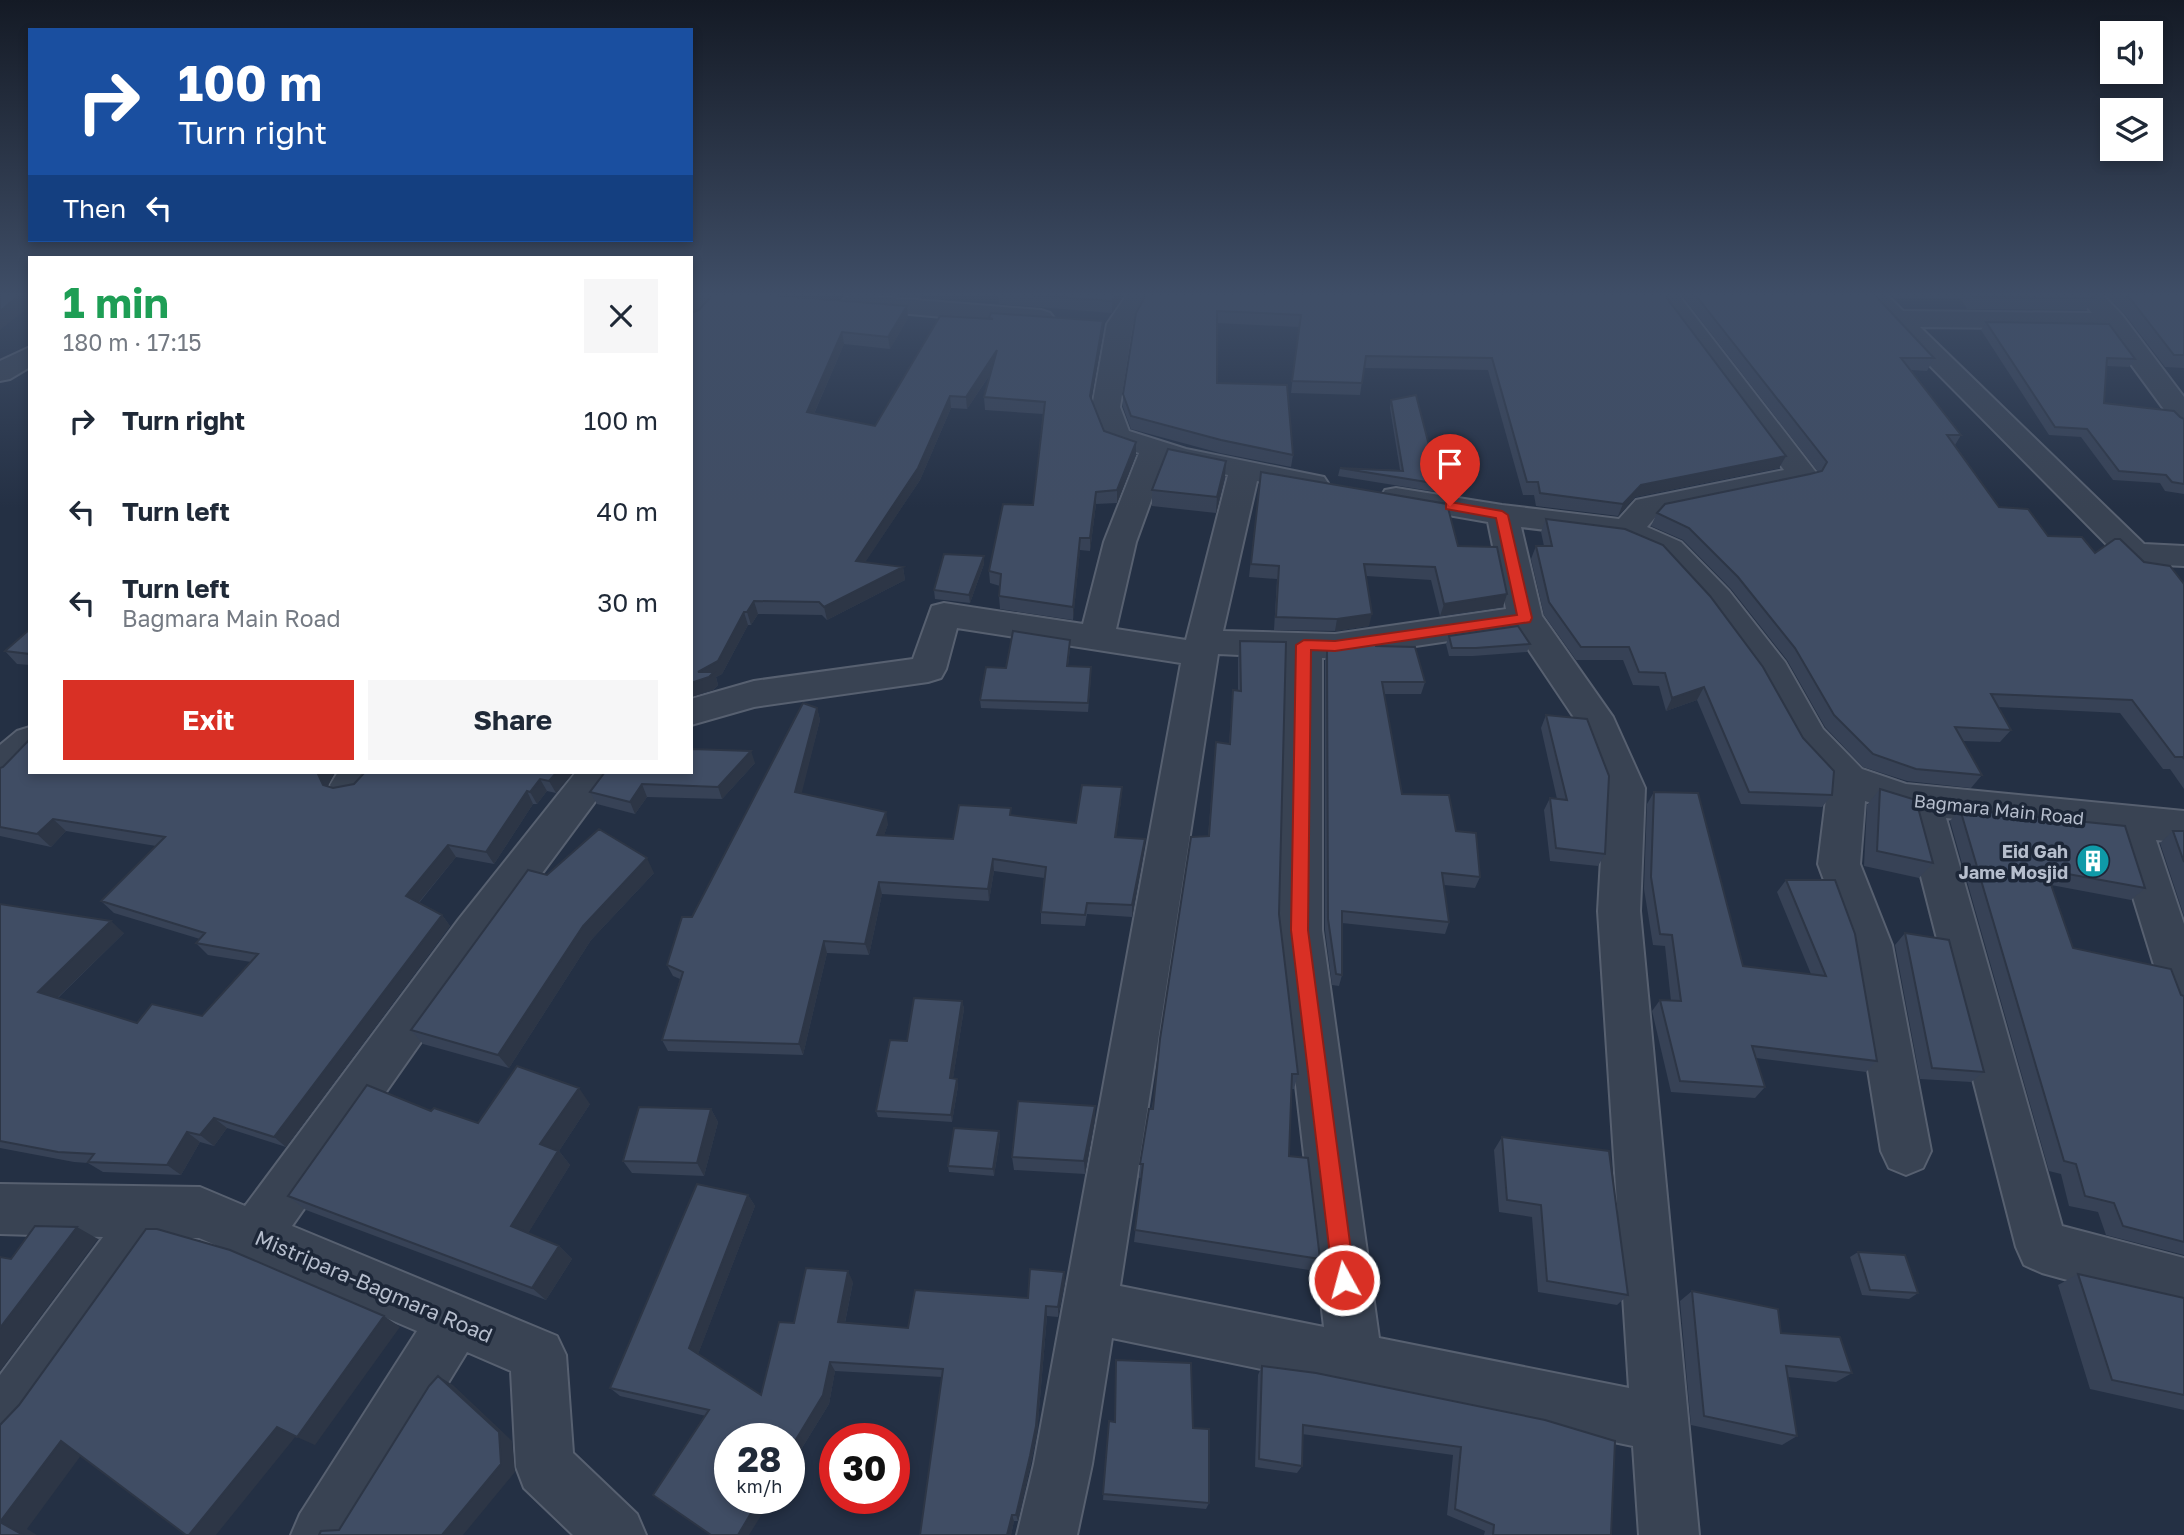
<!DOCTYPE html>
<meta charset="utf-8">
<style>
:root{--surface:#fff;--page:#f6f6f7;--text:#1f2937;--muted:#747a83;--accent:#d93025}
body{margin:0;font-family:"Golos Text",sans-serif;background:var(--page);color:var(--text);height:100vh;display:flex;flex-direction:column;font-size:26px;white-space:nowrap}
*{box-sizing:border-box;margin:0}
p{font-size:23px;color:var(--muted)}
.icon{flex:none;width:38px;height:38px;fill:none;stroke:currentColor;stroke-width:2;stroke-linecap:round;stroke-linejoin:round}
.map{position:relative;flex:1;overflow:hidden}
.drawer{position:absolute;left:28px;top:256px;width:665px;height:518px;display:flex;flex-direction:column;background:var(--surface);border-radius:0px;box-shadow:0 4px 10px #0003}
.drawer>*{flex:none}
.top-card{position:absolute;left:28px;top:28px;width:665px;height:214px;border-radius:0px;box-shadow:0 4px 10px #0003;background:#1a4fa0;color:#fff;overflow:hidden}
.fabs{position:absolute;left:2100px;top:21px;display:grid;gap:14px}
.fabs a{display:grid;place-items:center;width:63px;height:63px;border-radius:0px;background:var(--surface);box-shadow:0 4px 10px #0003;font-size:35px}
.speed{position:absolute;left:714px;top:1423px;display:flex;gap:14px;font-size:35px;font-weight:700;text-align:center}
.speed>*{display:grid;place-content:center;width:91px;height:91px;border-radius:50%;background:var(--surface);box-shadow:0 4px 10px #0003;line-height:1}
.speed small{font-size:18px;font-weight:400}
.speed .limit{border:10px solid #d22;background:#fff;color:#111}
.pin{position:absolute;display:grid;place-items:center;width:60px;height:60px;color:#fff;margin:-72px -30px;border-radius:50% 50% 50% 0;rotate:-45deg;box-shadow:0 0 7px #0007}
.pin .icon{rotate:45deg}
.me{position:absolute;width:77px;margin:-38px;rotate:353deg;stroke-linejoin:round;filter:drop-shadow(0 0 5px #0008)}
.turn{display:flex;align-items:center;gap:24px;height:147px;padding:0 35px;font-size:32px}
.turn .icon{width:91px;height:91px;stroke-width:2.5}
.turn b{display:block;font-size:49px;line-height:60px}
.then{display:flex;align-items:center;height:66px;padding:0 35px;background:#0003;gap:14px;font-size:26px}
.round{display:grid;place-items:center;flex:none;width:74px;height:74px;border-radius:0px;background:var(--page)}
.head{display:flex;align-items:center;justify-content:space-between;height:119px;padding:0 35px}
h1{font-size:42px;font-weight:700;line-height:52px;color:#1e9e55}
.primary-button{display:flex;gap:14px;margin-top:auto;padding:14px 35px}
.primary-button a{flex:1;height:80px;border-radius:0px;background:var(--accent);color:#fff;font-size:28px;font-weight:700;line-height:80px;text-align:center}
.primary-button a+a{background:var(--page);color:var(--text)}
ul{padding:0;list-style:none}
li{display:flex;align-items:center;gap:21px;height:91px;padding:0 35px}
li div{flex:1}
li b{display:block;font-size:26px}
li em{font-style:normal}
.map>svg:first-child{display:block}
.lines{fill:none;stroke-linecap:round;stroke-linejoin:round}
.minor-casing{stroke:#576070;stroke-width:4}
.minor{fill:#394353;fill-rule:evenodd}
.wall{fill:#374256}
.shaded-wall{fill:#2d3646}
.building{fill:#404d64;stroke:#2d3646;stroke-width:2}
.route{fill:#d93025;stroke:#8d1f18;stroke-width:2}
.labels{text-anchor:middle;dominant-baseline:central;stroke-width:7;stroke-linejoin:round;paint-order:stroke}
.street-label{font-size:18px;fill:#b6becd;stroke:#1d2738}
.poi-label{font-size:18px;font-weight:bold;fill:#b6becd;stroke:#1d2738;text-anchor:end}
.near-street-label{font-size:21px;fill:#b6becd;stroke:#1d2738}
</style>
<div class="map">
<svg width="2184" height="1535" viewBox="0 0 2184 1535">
<rect width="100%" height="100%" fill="#243044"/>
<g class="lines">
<defs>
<path id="minor" d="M697 293H723L700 320 691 323V299Z
M1128 293H1153L1133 324 1120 407 1129 431 1186 449 1324 477 1328 483 1324 489 1313 492 1257 481 1223 631 1335 634 1506 609 1488 522 1385 504 1381 497 1385 490 1396 488 1502 505 1619 519 1636 500 1784 470 1652 293H1677L1818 475 1814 481 1803 484 1658 514 1647 527 1681 542 1729 591 1785 662 1823 729 1862 769 1906 784 2184 811V843L2156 840 2184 924V1011L2168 1005 2162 991 2114 836 1946 818 2062 1226 2184 1258V1312L2042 1273 2024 1265 2016 1247 1905 814 1865 801 1860 864 1892 945 1931 1151 1923 1168 1906 1175 1889 1168 1881 1151 1848 945 1818 864 1828 783 1797 749 1758 678 1705 607 1659 556 1620 539 1521 527 1542 616 1613 717 1645 788 1640 911 1699 1535H1639L1633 1446 1112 1338 1092 1464 1077 1535H1017L1034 1464 1181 663 957 628 946 669 941 678 928 682 754 707 691 725V699L754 681 913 659 932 606 944 603 1083 624 1104 542 1139 453 1106 442 1092 407 1107 324ZM1165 462 1228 475 1186 640 1116 629 1136 542ZM1516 631 1583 731 1605 788 1598 911 1629 1388 1379 1338 1322 930V658H1335ZM1218 654 1286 657 1278 930 1324 1327 1120 1286Z
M1858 293H1885L1903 311 2092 313 2075 293H2101L2122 315 2184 397V426L2174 423 2105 329 1920 327 2144 544 2184 546V566L2162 565 2158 572 2146 576 2134 572Z
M854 295 1041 310 1050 313 1054 318 1050 323 1041 326 845 308 841 303 845 298Z
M30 347V367L10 379 0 381V361Z
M30 727V763L14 777 0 782V745L17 731Z
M338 772H379C368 792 358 803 335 796L330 785Z
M576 772H617L489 945 292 1226 557 1336 566 1355 573 1453 637 1514 646 1535H573L524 1488 516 1467 511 1371 467 1352 355 1535H291L300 1514 417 1331 199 1238H165L42 1412 20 1436 0 1444V1375L103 1237 0 1234V1184L200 1187 245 1206 459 919Z"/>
</defs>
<use href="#minor" class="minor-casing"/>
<use href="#minor" class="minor"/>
</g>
<path class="wall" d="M857 293H923L920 298Z
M998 293H1126L1112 313 999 304Z
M1147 293H1663L1786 456 1779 468 1635 497 1618 516 1536 506 1534 495H1523L1488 370 1364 368 1360 395 1291 393 1299 327 1217 323V383L1293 455 1291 467 1220 453 1131 429 1123 407V394Z
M1680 293H1873L1934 358 1927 371 1911 370 1961 435 1955 445 1999 507 2048 536 2095 553 2144 562 2184 584V789L2170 769H2163L2120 713 1998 707 2011 730 2000 742 1963 741 1982 775 1971 788 1907 781 1863 767 1825 727 1787 660 1731 589 1683 540 1651 526 1657 513 1818 472Z
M1888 293H2090L2094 298 2086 310 1967 309 1961 299 1894 298Z
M2104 293H2184V368L2165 367 2124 313Z
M691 313 908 318 890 349 844 344 814 414 875 426 990 319 989 318 1103 333 1091 399 1104 431 1136 442V455L1117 503 1096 504 1090 551 1080 550 1073 620 1000 609 999 596 1000 586 990 583 989 571 1033 505 1043 414 985 410 984 397 991 373 967 409 951 408 920 480 865 562 903 567 905 580 827 620 822 615 758 614 751 625H748L722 674 716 677 718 685 713 690 691 697Z
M1986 322 2135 359 2129 367 2107 366 2104 403 2184 419V494L2165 491 2160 483 2113 480 2081 437 2049 435 1981 330Z
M1391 400 1439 484 1437 492 1338 476 1340 468 1400 470 1390 408Z
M1261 472 1458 546 1503 607 1440 616 1431 580 1366 576 1369 626 1335 631 1274 630 1277 579 1249 577Z
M1225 477 1216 513 1152 506V490Z
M1546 519 1832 795 1822 807 1741 804 1697 700 1666 711 1659 686 1633 685 1623 660H1576L1544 615 1531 559 1536 546H1544L1541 532Z
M984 556V564L970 603 935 599 934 590Z
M30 629V665L17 664 5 651Z
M1449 636 1530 644 1527 652 1473 656H1449L1446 644Z
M1240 641 1279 914 1298 1074 1294 1089H1292L1289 1156 1320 1259 1315 1271 1134 1242 1142 1178H1139L1140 1164 1208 836 1216 742 1229 744 1233 690 1238 691V659Z
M1376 646 1425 682 1421 694H1384L1402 794 1456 831 1480 877 1475 888 1444 885 1449 922 1445 934 1342 923V975L1339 986 1332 985 1325 930V661L1327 648Z
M1070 648 1068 666 1091 676 1088 712 981 708 980 700 1006 668Z
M817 708 820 720 801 793 888 824 884 835 953 839 1011 815 1076 823 1122 787 1121 800 1116 837 1145 839 1144 851 1132 917 1087 914 1085 926 1041 924V912L1044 878 994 871 989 901 882 894 869 955 827 953 803 1055 668 1051 662 1040 680 979 673 976 667 965 692 917Z
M1546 715 1605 854 1598 866 1550 861 1544 810 1550 798 1557 799 1541 728Z
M755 763 722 799 647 797 635 814 597 804 590 792Z
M0 768 328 786 333 788 354 784 365 772H574L556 793 547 791 537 804H533L494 864 456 857 419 903 442 915 450 926 286 1147 227 1128 214 1146 200 1142 181 1175 103 1172 88 1163 74 1162 0 1148V904L124 933 58 998 137 1023 202 1016 251 962 208 955 196 943 200 939 114 913 101 901 156 846 66 831 51 847 0 836Z
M1880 789 1933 863 1919 878 1864 866 1867 805Z
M1654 792 1743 966 1811 974 1777 892 1786 880 1877 1061 1866 1072 1756 1058 1765 1087 1755 1098 1671 1092 1652 1011 1660 1000 1671 1001 1665 946 1653 945 1644 889 1647 804Z
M1960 809 2145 888 2131 900 2051 885 2073 948 2184 996V1255L2106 1235 2098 1212 2069 1206 2061 1174 2049 1171 1950 821Z
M2173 831H2184V916L2160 843Z
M654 873 591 940 509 1068 423 1044 411 1030 547 875Z
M1905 933 1984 1072 1971 1082 1920 1079 1895 945Z
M962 1001 964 1009 953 1078 957 1079 958 1086 952 1122 878 1117 876 1111 907 1041Z
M590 1104 559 1151 570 1165 528 1233 559 1246 572 1259 546 1300 306 1210 288 1196 478 1123Z
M1095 1106V1119L1085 1174 1014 1170 1012 1157Z
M711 1109 718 1122 704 1176 632 1173 623 1161Z
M999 1131 1000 1138 994 1176 949 1172 948 1166Z
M1502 1137 1628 1295 1617 1305 1538 1292 1532 1217 1499 1212 1494 1150Z
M748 1195 755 1206 698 1354 761 1395 794 1323 853 1282 845 1323 908 1328 1028 1298 1065 1282 1058 1317 1047 1316 1037 1434 1031 1463 1018 1521H1014L1011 1535H920L942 1377 835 1371 829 1404 789 1469V1438L706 1416 620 1396 610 1388Z
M1858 1252 1918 1293 1909 1299 1862 1295 1850 1257Z
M2078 1274 2184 1298V1410L2090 1389 2058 1285Z
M1692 1291 1781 1333 1852 1373 1836 1382 1788 1377 1797 1436 1782 1445 1691 1425 1680 1301Z
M1262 1366 1545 1420 1611 1535H1484L1485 1531 1447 1515 1453 1455 1302 1434V1466L1297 1473 1255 1467 1258 1375Z
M1109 1421 1193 1428 1209 1503 1206 1509 1103 1500Z"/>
<path class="shaded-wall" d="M22 293H30V306L0 330V311Z
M1118 293H1126L1112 313V301Z
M907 306 908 318 890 349 888 337Z
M1103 321V333L1090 408V396Z
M842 332 844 344 809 425 807 412Z
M997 350 998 362 967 409 966 397Z
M950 396 951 408 920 480 858 573 856 561Z
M1136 442V455L1117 503V490Z
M1786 456 1779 468 1635 497 1618 516 1623 504 1641 485Z
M1226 461 1225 477 1216 513 1217 497Z
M1096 492V504L1090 551V538Z
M1080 538V550L1073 620V607Z
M984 556V564L970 603 969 595Z
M903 567 905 580 827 620 824 607Z
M1507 594 1503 607 1440 616 1444 604Z
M754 601 758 614 751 625 747 612Z
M744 612 748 625 722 674 716 677 718 685 713 690 691 697V683L698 672Z
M1372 614 1369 626 1335 631 1337 619Z
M1704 687 1697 700 1666 711 1672 698Z
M817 708 820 720 799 804 795 792Z
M751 751 755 763 722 799 718 787Z
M319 772H335L328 786 323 785 318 774Z
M557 772H574L556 793 549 781Z
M540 779 547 791 537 804 530 792Z
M642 784 647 797 635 814 630 802Z
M1122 787 1121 800 1115 849V837Z
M527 791 533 804 494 864 486 852Z
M886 812 888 824 880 847 877 835Z
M53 819 66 831 51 847 37 834Z
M1145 839 1144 851 1132 917V905Z
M448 845 456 857 414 908 406 896Z
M647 858 654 873 591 940 509 1068 498 1055 583 926Z
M993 859 994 871 989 901 988 889Z
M879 882 882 894 869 955 865 944Z
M442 915 450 926 286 1147 274 1137Z
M111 921 124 933 52 1003 38 992Z
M824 941 827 953 803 1055 799 1044Z
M962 1001 964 1009 952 1085 950 1078Z
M957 1079 958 1086 952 1122 951 1115Z
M579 1088 590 1104 559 1151 570 1165 524 1240 511 1226 540 1144Z
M1095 1106V1119L1085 1174 1084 1161Z
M711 1109 718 1122 704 1176 697 1163Z
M214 1118 227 1128 214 1146 200 1135Z
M999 1131 1000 1138 994 1176 993 1169Z
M187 1132 200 1142 181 1175 167 1165Z
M748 1195 755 1206 697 1357 689 1348Z
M77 1227 98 1239 0 1371V1328Z
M559 1246 572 1259 546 1300 532 1288Z
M848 1271 853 1282 843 1332 838 1322Z
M1064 1272 1065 1282 1058 1317V1307Z
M1046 1306 1047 1316 1037 1434 1031 1463 1018 1521 1016 1515Z
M384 1316 400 1327 315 1445 297 1437Z
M830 1362 835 1371 829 1404 789 1469V1451Z
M438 1376 453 1385 512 1441 515 1472 463 1535H442Z
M277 1427 296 1436 216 1535H189Z
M61 1441 85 1450 27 1529 37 1535H23L0 1522Z
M760 1498H772L749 1535H738Z
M1012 1515 1014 1521 1011 1535H1007Z"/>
<path class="building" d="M0 293H22L0 311Z
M714 293H746L907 306 888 337 842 332 807 412 875 426 940 316 993 319 989 318 991 313 1103 321 1090 396 1104 431 1136 442 1117 490 1096 492 1090 538H1080L1073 607 999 596 1001 574 989 571 1003 504 1033 505 1045 402 984 397 997 350 966 397 950 396 918 468 856 561 903 567 824 607 819 602 754 601 747 612H744L718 661 698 672H714L709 677 691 683V313L699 310Z
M1006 293H1118L1112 301Z
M1147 293H1663L1786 456 1641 485 1623 504 1540 493 1538 482H1527L1492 358 1366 356 1362 383 1292 381 1301 315 1217 311V383L1287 385 1293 455 1221 440 1131 416 1123 394 1136 313Z
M1694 293H1873L1934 358H1901L1961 435H1947L1999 507 2028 509 2048 536 2082 537 2095 553 2115 539H2120L2144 562 2170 566 2184 584V759L2183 757H2175L2132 700 1991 694 2011 730 1955 727 1982 775 1916 769 1873 754 1834 715 1795 648 1738 577 1689 528 1657 513 1665 504 1810 474 1822 471 1827 462Z
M1971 293H2090L2094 298 1974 297Z
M2124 293H2184V355H2174L2132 301Z
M1986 322 2109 324 2135 359 2107 358 2104 403 2174 411 2180 417 2184 419V484L2172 482 2166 475 2119 471 2087 429 2055 427Z
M1416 395 1439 484 1340 468 1403 471 1391 400Z
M1168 449 1226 461 1217 497 1152 490Z
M1261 472 1447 504 1458 546 1497 547 1507 594 1444 604 1435 567 1364 564 1372 614 1337 619 1276 617 1279 566 1251 564Z
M1546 519 1625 529 1663 545 1710 596 1763 667 1803 738 1834 771 1832 795 1749 792 1704 687 1672 698 1665 673 1639 672 1629 647H1581L1549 602 1536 546H1552Z
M944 554 984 556 969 595 934 590Z
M1518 626 1530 644 1476 648H1452L1449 636Z
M30 629V654L5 651Z
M1013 631 1070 640 1067 666 1091 667 1088 703 980 700 986 667 1006 668Z
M1240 641 1286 642 1279 914 1298 1074H1292L1289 1156 1308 1158 1320 1259 1135 1230 1143 1164H1140L1149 1109H1153L1160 1039 1191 837 1209 836 1216 742 1230 744 1233 690 1241 691Z
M1376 643V646L1415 647 1425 682H1382L1402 794 1449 795 1456 831 1476 833 1480 877 1442 873 1449 922 1342 911V975L1336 974 1328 919 1327 648Z
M803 703 817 708 795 792 886 812 877 835 953 839 959 805 1011 808 1010 815 1076 823 1082 785 1122 787 1115 837 1145 839 1132 905 1087 903 1085 915 1041 912 1046 867 993 859 988 889 879 882 865 944 824 941 799 1044 662 1040 683 972 667 965 682 917H692Z
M1546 715 1587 719 1609 776 1605 854 1556 848 1550 798 1567 800Z
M30 739V772H319L318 774 323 785 333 788 354 784 365 772H557L549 781 540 779 530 792 527 791 486 852 448 845 406 896 442 915 274 1137 214 1118 200 1135 187 1132 167 1165 88 1162 94 1154 58 1152 0 1141V904L111 921 38 992 137 1023 152 1004 202 1016 258 954 196 943 205 933 101 901 165 837 53 819 37 834 0 827V768L3 767Z
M691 749 751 751 718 787 642 784 630 802 590 792 605 772H691Z
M1880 789 1916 800 1933 863 1877 851Z
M1654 792 1698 793 1743 966 1826 976 1786 880H1835L1855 934 1877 1061 1752 1046 1765 1087 1680 1081 1660 1000 1681 1001 1672 935 1660 934 1651 877Z
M1960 809 2125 826 2145 888 2046 870 2073 948 2171 969 2181 995 2184 996V1242L2123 1226 2114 1203 2085 1196 2076 1164 2064 1161Z
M599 829 647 858 583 926 498 1055 411 1030 528 870 547 875Z
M2173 831H2184V862Z
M1905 933 1949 940 1984 1072 1932 1068Z
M914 998 962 1001 950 1078 957 1079 951 1115 876 1111 890 1040 907 1041Z
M517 1066 579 1088 540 1144 558 1151 511 1226 559 1246 532 1288 288 1196 367 1085 431 1111 434 1108 478 1123Z
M1018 1101 1095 1106 1084 1161 1012 1157Z
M639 1107 711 1109 697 1163 623 1161Z
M954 1128 999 1131 993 1169 948 1166Z
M1502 1137 1609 1151 1628 1295 1547 1281 1541 1205 1507 1200Z
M697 1184 748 1195 689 1348 761 1395 779 1322 794 1323 806 1268 848 1271 838 1322 908 1328 915 1290 1028 1298 1030 1269 1064 1272 1058 1307 1046 1306 1036 1426 1030 1456 1016 1515H1012L1007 1535H920L943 1369 830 1362 823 1395 789 1451V1438H730V1498H760L738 1535H711L653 1495 709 1410 610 1388Z
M35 1226 77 1227 0 1328V1257L11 1259Z
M146 1229H157L230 1250 384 1316 297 1437 277 1427 189 1535H186L61 1441 0 1522 23 1535H0V1425L19 1405Z
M1858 1252 1905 1255 1918 1293 1870 1290Z
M2078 1274 2184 1298V1395L2112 1380Z
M1692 1291 1778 1309 1781 1333 1840 1337 1852 1373 1786 1366 1797 1436 1704 1416Z
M1116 1360 1191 1363 1193 1428 1209 1429V1503L1103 1494 1109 1421 1115 1422Z
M1262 1366 1316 1373 1545 1420 1615 1441 1611 1535H1493L1494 1525 1455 1509 1461 1447 1303 1425 1302 1466 1259 1459Z
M438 1376 499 1432 501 1464 442 1535H319L321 1531 339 1530 429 1386Z"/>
<linearGradient id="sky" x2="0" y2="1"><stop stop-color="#141a25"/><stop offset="0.58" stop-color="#3f4e67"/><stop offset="1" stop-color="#3f4e67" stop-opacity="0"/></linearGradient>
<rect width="2184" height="508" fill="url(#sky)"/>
<path class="route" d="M1450 502 1502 511 1508 515 1532 618 1530 622 1335 651 1311 650 1308 930 1355 1280 1352 1288 1344 1291 1336 1288 1333 1280 1291 930 1296 645 1304 640 1335 641 1517 615 1496 518 1446 509V503Z"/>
<defs>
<symbol id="building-disc" viewBox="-11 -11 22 22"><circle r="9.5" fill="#0f9aa8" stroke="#1d2738"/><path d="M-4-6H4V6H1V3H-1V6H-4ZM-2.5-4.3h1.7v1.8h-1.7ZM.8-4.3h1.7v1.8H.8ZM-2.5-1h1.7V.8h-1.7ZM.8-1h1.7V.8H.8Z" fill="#fff"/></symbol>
</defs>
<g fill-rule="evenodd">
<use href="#building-disc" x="2074" y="842" width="38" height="38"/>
</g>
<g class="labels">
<g class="street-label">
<text transform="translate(1999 809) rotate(6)">Bagmara Main Road</text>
</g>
<g class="poi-label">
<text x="2068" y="851">Eid Gah<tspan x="2068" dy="21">Jame Mosjid</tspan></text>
</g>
<g class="near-street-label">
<text transform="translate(374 1286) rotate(23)">Mistripara-Bagmara Road</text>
</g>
</g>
</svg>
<div class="fabs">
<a><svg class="icon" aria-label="sound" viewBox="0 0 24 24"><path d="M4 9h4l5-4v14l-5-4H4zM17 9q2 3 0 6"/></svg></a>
<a><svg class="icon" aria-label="layers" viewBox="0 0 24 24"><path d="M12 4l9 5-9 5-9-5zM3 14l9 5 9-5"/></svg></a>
</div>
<div class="speed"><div>28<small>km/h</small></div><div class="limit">30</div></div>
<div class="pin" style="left:1450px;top:506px;background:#d93025"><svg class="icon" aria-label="arrive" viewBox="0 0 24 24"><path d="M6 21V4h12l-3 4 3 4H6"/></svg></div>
<svg class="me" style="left:1344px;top:1280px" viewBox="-20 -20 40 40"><circle r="17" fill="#d93025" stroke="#fff" stroke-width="3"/><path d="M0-11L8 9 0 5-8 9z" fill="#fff"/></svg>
<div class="top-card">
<div class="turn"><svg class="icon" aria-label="right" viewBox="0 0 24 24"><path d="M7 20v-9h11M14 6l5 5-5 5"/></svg><div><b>100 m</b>Turn right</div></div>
<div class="then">Then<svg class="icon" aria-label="left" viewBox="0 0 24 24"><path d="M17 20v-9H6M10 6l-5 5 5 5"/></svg></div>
</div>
<section class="drawer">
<div class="head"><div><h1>1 min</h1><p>180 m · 17:15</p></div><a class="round"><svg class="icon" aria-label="close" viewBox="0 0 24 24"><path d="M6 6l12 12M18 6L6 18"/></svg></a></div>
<ul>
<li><svg class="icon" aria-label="right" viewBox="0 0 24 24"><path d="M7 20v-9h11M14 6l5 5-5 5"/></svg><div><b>Turn right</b></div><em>100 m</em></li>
<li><svg class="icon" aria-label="left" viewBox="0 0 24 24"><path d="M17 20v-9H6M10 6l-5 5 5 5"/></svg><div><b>Turn left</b></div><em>40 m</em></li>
<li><svg class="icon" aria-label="left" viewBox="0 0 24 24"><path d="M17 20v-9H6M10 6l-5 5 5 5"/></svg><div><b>Turn left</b><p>Bagmara Main Road</p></div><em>30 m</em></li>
</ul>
<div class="primary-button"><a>Exit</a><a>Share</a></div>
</section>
</div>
